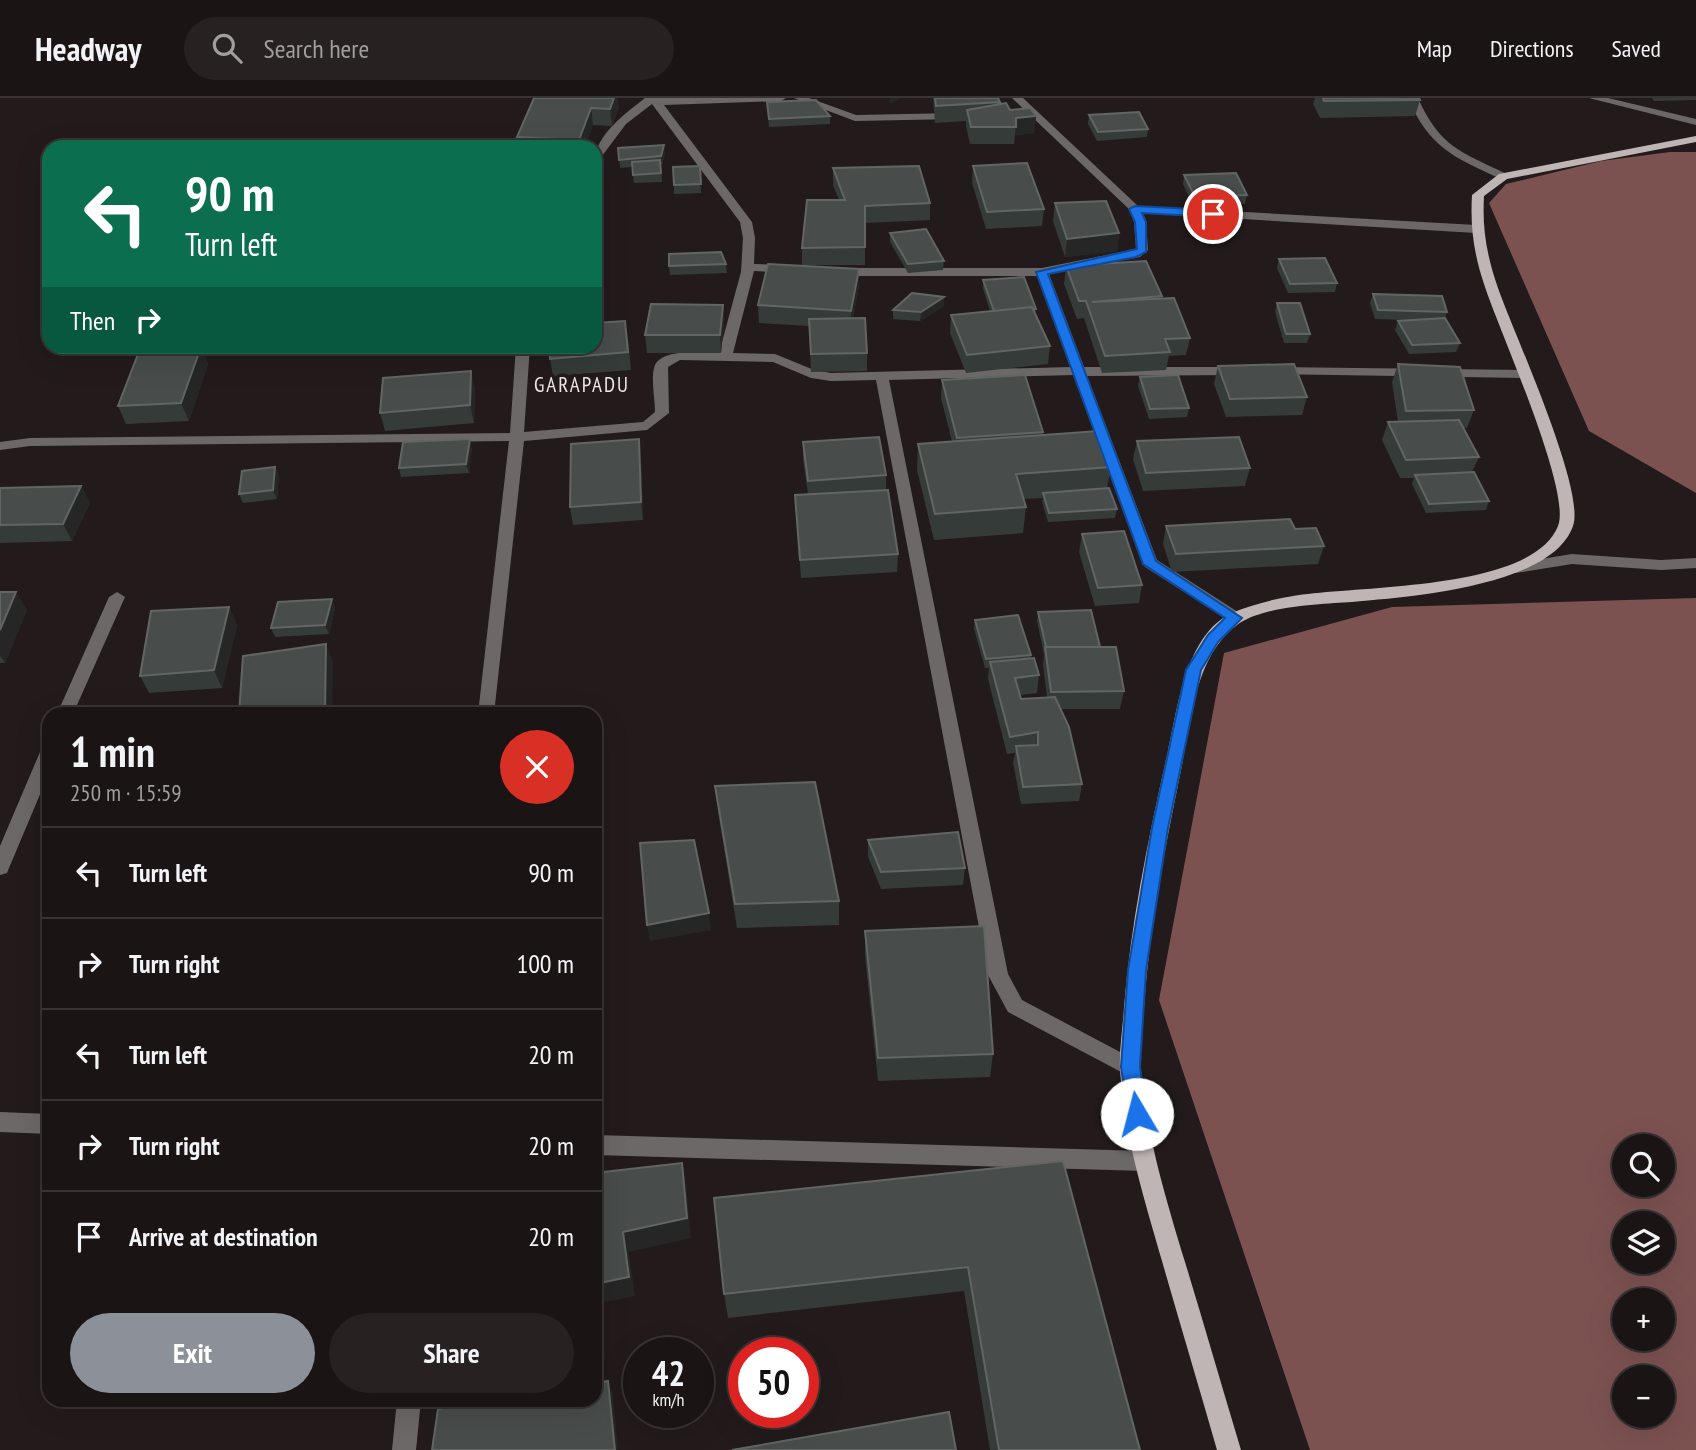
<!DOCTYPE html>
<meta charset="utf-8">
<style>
:root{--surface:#1a1414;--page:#272122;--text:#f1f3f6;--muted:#9f9ea0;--line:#383334;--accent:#8c9099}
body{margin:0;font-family:"PT Sans Narrow",sans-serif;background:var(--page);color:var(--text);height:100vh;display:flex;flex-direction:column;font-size:26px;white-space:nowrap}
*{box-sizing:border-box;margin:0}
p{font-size:23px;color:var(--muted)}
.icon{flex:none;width:38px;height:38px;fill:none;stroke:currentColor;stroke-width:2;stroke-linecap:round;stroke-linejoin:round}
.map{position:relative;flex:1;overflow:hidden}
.sheet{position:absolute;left:42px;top:609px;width:560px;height:700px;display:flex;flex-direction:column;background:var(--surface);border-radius:21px;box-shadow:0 7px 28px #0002,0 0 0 2px var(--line)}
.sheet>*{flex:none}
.guide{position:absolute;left:42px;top:42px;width:560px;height:214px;border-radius:21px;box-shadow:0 7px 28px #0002,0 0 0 2px var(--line);background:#0b6e4f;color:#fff;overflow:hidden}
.tools{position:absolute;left:1612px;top:1036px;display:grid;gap:14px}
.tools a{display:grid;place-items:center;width:63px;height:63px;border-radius:50%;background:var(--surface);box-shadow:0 7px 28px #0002,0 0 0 2px var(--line);font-size:35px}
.speed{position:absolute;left:623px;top:1239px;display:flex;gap:14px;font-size:35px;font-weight:700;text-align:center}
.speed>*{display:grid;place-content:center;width:91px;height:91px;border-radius:50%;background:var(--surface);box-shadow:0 7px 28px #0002,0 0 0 2px var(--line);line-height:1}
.speed small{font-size:18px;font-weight:400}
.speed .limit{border:10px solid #d22;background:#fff;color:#111}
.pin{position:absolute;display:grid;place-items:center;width:60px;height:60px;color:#fff;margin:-30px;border:4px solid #fff;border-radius:50%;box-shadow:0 2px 7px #0007}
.me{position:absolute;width:77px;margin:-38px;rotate:352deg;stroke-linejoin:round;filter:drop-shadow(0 0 5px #0008)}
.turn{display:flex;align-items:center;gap:24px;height:147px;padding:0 28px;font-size:32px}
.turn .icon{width:91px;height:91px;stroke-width:2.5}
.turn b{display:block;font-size:49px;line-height:60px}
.then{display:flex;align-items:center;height:66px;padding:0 28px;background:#0003;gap:14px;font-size:26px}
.round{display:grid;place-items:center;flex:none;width:74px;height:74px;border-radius:37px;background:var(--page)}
.summary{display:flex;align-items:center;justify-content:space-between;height:119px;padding:0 28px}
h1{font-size:42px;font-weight:600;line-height:52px}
.button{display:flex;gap:14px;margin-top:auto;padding:14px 28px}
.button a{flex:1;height:80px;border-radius:42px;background:var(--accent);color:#fff;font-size:28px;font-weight:600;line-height:80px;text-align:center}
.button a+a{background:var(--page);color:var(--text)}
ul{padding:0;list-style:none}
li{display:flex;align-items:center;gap:21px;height:91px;padding:0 28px;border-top:2px solid var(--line)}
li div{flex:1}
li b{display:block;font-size:26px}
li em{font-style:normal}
header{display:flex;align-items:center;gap:42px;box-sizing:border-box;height:98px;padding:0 35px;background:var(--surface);border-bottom:2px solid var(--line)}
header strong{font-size:33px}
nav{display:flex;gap:38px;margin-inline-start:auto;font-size:24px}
.search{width:490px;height:63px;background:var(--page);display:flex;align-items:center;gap:18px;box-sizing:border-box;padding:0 24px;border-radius:38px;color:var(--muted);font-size:26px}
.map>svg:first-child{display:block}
.water{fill:#7c5251;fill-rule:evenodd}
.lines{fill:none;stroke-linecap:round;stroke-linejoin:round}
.minor{fill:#6d6868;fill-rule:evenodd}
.major{fill:#bfb5b5;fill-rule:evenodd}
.wall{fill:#343b39}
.shaded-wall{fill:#252625}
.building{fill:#484d4c;stroke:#616564;stroke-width:2}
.route{fill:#1a73e8;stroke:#114b97;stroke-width:2}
.labels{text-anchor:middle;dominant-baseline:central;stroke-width:7;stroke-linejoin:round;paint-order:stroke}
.far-quarter-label{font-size:21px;letter-spacing:2px;fill:#ece6e6;stroke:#231b1b}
</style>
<header>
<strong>Headway</strong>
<div class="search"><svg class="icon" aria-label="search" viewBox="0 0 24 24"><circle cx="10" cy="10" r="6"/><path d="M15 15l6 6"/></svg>Search here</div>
<nav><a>Map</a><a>Directions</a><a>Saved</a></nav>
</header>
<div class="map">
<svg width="1696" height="1352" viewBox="0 0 1696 1352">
<rect width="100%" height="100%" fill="#231b1b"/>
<path class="water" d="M1670 54H1696V395L1589 333 1489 105 1506 86 1601 63Z
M1696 500V1352H1310L1159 902 1224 555 1392 509ZM1624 1048H1662V1087H1624ZM1624 1125H1662V1164H1624ZM1624 1202H1662V1241H1624ZM1624 1279H1662V1318H1624Z"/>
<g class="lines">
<path class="minor" d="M645 0H786L781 3 664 7 752 124 755 140 754 166 789 167 795 171 789 175 754 173 733 255 775 256 814 272 831 275 1071 269 1037 178H835L829 174 835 170H1042L1136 151 1134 124 1130 112 1012 0H1023L1138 108 1476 127 1482 131 1476 135 1143 115 1146 124 1148 152 1140 159 1049 176 1084 269H1238L1245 273 1238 277 1087 278 1157 462 1241 516 1243 520 1241 524 1235 526 1145 469 1074 277 889 282 1008 876 1022 902 1137 963 1140 969 1137 975 1130 978 1123 975 1008 914 988 877 876 282 831 283 811 280 773 264 680 262 668 269 669 315 647 332 524 343 494 616H478L509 343 30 348 0 352V344L30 340 510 335 516 248H530L524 334 643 324 655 314C655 300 651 283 654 270 659 249 703 255 719 255L741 174 743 140 740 124 652 6 626 26 599 62 595 63C595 37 626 15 645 0Z
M794 0H809L856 17 957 15 962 18 957 21 855 23Z
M1408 0H1418C1440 49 1461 54 1507 76V80H1499C1453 59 1429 49 1408 0Z
M1589 0H1608L1696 21V27Z
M1273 269 1525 272 1532 276 1525 280 1268 276 1266 273Z
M1572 456 1661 462 1696 460V470L1661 472 1572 466 1516 475 1508 470 1516 465Z
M117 494 125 499 73 616H57L109 499Z
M49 647V675L9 770 7 775 0 777V748L40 654 43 649Z
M0 1014 49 1016V1036L0 1034Z
M595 1037 1144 1053 1152 1056 1155 1063 1152 1070 1144 1073 595 1057Z
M397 1302H421L416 1352H392Z"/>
<path class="major" d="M1696 38V44L1507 81 1484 98C1482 132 1487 158 1498 190 1513 233 1586 392 1573 428 1552 489 1407 499 1352 504 1321 506 1262 508 1237 527 1193 560 1191 626 1180 677 1164 754 1149 832 1144 910 1143 930 1139 952 1141 973 1147 1039 1166 1101 1185 1164 1204 1226 1222 1289 1241 1352H1217C1199 1289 1180 1226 1162 1163 1144 1100 1124 1037 1120 971 1119 951 1123 929 1124 909 1131 823 1149 737 1168 653 1178 609 1186 536 1232 515 1250 507 1274 501 1293 498 1352 487 1532 494 1558 428 1572 393 1499 232 1485 189 1474 157 1470 130 1472 97L1499 76Z"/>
</g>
<path class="wall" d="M534 0 619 9 612 28 593 27 585 49H519L517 39Z
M933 0H998L999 7 1010 12 1036 18 1034 35 1015 37 1014 46H970L966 28V23L935 25Z
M1315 0H1419L1420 2 1415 18 1320 20 1313 6Z
M1652 0H1696V2L1654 3Z
M767 4 830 18V26L769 29Z
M1089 17 1148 31 1147 39 1097 43 1088 26Z
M618 50 665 55 662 67H661L662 84 634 85 632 69 620 70Z
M700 68 701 95 674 96V87Z
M973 68 1044 111 1042 128 986 131 972 85Z
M833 70 930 105V122L865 125V167H802V150L839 102 833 87Z
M1184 77 1247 97 1245 106 1193 108 1183 86Z
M1055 105 1119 135 1117 153 1065 159 1053 123Z
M890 135 944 163 943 172 908 175 890 144Z
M1279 161 1337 185 1335 194 1288 195 1277 170Z
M726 166 727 175 670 177 669 168Z
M1066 168 1162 198 1161 201 1190 240 1186 257 1169 258 1166 272 1102 275 1084 220 1077 221 1064 186Z
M983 182 1036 211 1035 216 1050 248 1048 266 966 275 950 235 951 217 990 213 983 191Z
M859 188 853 220 867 255V273L811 274 809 228 759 225 758 207Z
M1373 196 1447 214 1445 221 1460 245 1456 254 1409 256 1395 232 1398 223 1410 222 1375 221 1370 205Z
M944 199V208L920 223 893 221V212Z
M1277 205 1310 236 1307 245H1284L1275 214Z
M723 207 724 224 721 255H647L645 237Z
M628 241 631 272 553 278 550 261Z
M201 249 208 266 189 323 126 326 118 308Z
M1398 266 1474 312 1467 330H1463L1479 359 1472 374 1489 403 1486 412 1426 415 1412 386 1414 380H1400L1382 342 1388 324H1398L1392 284Z
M1218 268 1307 299 1302 317 1226 319 1214 286Z
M1140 279 1189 310 1187 319 1149 321 1138 288Z
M942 282 1043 334V337L1111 369 1107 390 1117 411 1115 420 1048 424 1042 404 1043 400 1024 401 1026 409 1023 435 934 442 917 372 918 346 952 343 941 300Z
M475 291 474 325 385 333 380 315Z
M1137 343 1250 370 1245 388 1143 393 1133 361Z
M803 344 886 377V392L898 456 897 474 801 480 795 397 808 396 803 362Z
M472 350 469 375 401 379 399 370Z
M641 359 643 422 573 427 570 409Z
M275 369 279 378 277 401 243 405 239 396Z
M81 388 90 405 72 443 0 445V390Z
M1166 428 1295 431 1324 448 1318 466 1172 474 1163 446Z
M1082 436 1142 487 1139 505 1095 508 1079 454Z
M0 494 27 512 5 565H0Z
M332 501 335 510 329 536 275 539 271 530Z
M229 509 237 527 222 590 149 595 140 578Z
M1038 514 1100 549 1124 593 1120 611H1061L1082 686 1079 703 1021 706 1013 665 1015 655 1007 656 988 581 989 570H985L974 531 975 522 1031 557 1030 560 1039 577 1037 595 1020 597 1021 601 1047 599 1043 567 1044 557 1037 523Z
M715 688 839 803V827L737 830 718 713Z
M868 742 965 770 963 787 881 791 868 759Z
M865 833 993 956 990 979 878 983 865 857Z
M1063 1063 1140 1352H990L964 1193 728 1220 724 1196Z"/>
<path class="shaded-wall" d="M614 0H618L619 9 612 28 610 11Z
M890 0H902L889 6Z
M591 10 593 27 585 49H580L579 42Z
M1036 18 1034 35 1015 37 1016 20Z
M664 47 665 55 662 67 661 58Z
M1119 135 1117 153 1065 159 1067 141Z
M859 171V188L851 230V213Z
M944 199V208L920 223 921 214Z
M723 207 724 224 721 255 720 237Z
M201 249 208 266 189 323 181 305Z
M471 273 475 291 474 325 470 307Z
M470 341 472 350 469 375 466 366Z
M639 341 641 359 643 422 641 404Z
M275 369 279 378 277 401 273 392Z
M81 388 90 405 72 443 63 426Z
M16 494 27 512 5 565 0 557V532Z
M332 501 335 510 329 536 325 527Z
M229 509 237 527 222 590 214 572Z
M326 546 333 564 332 616H325Z
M709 815 711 832 650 843 647 827Z
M682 1065 686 1086 691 1140 629 1154 635 1198 595 1206V1186L623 1134Z
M608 1283 613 1295 618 1352H615Z"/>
<path class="building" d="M534 0H614L610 11 591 10 579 42 517 39Z
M935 0H998L1000 4 936 8Z
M1323 0H1419L1420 2 1324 3Z
M816 2 830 18 769 21 767 4Z
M1006 5 1010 12 1030 10 1036 18 1016 20V29H971L967 12Z
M1139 14 1148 31 1098 34 1089 17Z
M664 47 661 58 619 62 618 50Z
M660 62 661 75 633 77 632 64Z
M1027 65 1044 111 987 114 973 68Z
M700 68 701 86 674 87 673 69Z
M919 68 930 105 865 108V149L802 150 807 102H845L833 70Z
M1236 75 1247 97 1195 99 1184 77Z
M1106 103 1119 135 1067 141 1055 105Z
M926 131 944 163 908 166 890 135Z
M721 154 726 166 669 168V156Z
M1325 160 1337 185 1290 186 1279 161Z
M1146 163 1162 198 1092 204 1174 200 1190 240 1165 241 1170 254 1105 258 1086 203H1079L1066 168Z
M768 166 859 171 851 213 758 207Z
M1024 179 1036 211H1033L1032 209 994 213 983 182Z
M912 195 944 199 921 214 893 212Z
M1373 196 1442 198 1447 214 1378 212Z
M1277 205H1300L1310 236H1286Z
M651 206 723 207 720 237H645Z
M1032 209 1050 248 967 257 951 217Z
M865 220 867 255 811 256 809 221Z
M1445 220 1460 245 1412 247 1398 223Z
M625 223 628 254 550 261 549 248H595V225Z
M201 249 181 305 118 308 140 251Z
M1294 266 1307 299 1230 301 1218 268Z
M1398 266 1460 269 1474 312 1406 313Z
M471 273 470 307 380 315 383 280Z
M1025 277 1043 334 957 340 942 282Z
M1178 277 1189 310 1150 311 1140 279Z
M1459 322 1479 359 1406 362 1388 324Z
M1098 333 1111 369 1016 376 1026 409 935 416 918 346Z
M879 339 886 377 808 383 803 344Z
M1239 339 1250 370 1146 375 1137 343Z
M470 341 466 366 399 370 403 344Z
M639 341 641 404 570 409 571 346Z
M275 369 273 392 239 396 242 373Z
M1474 374 1489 403 1429 406 1415 377Z
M81 388 63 426 0 427V390Z
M1109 390 1117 411 1049 415 1043 395Z
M888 392 898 456 800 462 795 397Z
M1290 421 1295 431 1316 430 1324 448 1176 456 1166 428Z
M1124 433 1142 487 1098 490 1082 436Z
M0 494H16L0 532Z
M332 501 325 527 271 530 278 504Z
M229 509 214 572 140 578 151 513Z
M1091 512 1100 549H1046L1038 514Z
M1018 517 1031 557 986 561 975 522Z
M326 546 325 616H239L243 558Z
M1045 549H1116L1124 593 1051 594Z
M1034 560 1039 577 1015 580 1021 601 1055 599 1069 629 1082 686 1023 689 1016 648 1038 647V634L1010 639 990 564Z
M815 684 839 803 735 806 715 688Z
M958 734 965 770 881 774 868 742Z
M694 742 709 815 647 827 640 745Z
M984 828 993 956 878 960 865 833Z
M1063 1063 1140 1352H999L968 1169 724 1196 714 1100Z
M682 1065 687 1120 623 1134 629 1179 595 1186V1075Z
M608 1283 615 1352H432L438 1311 491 1302H595V1285Z
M949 1314 956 1352H732Z"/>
<path class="route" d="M1135 108 1213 112 1219 116 1213 119 1142 115 1146 124V154L1136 159 1048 176 1156 463 1242 520 1218 544 1201 572 1168 730 1146 872 1140 969 1147 1016 1144 1022 1137 1025 1130 1022 1128 1016 1121 969 1128 872 1152 730 1186 572 1208 537 1225 520 1143 466 1036 174 1137 151 1135 124 1129 111Z"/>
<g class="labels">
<g class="far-quarter-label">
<text x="582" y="286">GARAPADU</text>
</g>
</g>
</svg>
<div class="tools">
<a><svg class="icon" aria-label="search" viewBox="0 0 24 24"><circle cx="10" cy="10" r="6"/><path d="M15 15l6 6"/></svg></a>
<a><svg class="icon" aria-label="layers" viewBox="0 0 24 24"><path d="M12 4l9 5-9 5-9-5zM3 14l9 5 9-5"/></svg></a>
<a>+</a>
<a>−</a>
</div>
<div class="speed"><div>42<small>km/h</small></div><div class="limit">50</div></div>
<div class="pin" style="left:1213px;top:116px;background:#d93025"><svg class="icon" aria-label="arrive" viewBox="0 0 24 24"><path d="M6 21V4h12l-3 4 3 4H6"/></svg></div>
<svg class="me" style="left:1137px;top:1016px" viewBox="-20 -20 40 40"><circle r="19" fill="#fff"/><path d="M0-13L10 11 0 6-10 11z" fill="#1a73e8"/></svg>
<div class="guide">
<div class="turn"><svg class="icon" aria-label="left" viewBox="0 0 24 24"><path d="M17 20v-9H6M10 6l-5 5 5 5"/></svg><div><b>90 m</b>Turn left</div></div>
<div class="then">Then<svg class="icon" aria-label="right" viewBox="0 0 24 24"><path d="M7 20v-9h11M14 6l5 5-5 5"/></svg></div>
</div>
<section class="sheet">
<div class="summary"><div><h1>1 min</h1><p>250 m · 15:59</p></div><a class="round" style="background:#d93025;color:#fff"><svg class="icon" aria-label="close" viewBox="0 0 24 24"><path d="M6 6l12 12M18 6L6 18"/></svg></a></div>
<ul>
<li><svg class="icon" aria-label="left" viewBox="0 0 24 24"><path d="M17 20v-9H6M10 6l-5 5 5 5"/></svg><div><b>Turn left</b></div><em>90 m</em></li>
<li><svg class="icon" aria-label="right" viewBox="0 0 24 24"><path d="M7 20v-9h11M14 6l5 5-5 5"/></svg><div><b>Turn right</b></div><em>100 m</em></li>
<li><svg class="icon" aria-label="left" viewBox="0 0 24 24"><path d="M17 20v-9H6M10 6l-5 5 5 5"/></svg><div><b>Turn left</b></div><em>20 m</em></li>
<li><svg class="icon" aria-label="right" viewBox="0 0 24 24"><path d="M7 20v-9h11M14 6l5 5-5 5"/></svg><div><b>Turn right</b></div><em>20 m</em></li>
<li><svg class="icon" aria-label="arrive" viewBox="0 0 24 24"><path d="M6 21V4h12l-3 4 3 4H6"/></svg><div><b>Arrive at destination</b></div><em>20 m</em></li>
</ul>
<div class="button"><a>Exit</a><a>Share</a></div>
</section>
</div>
